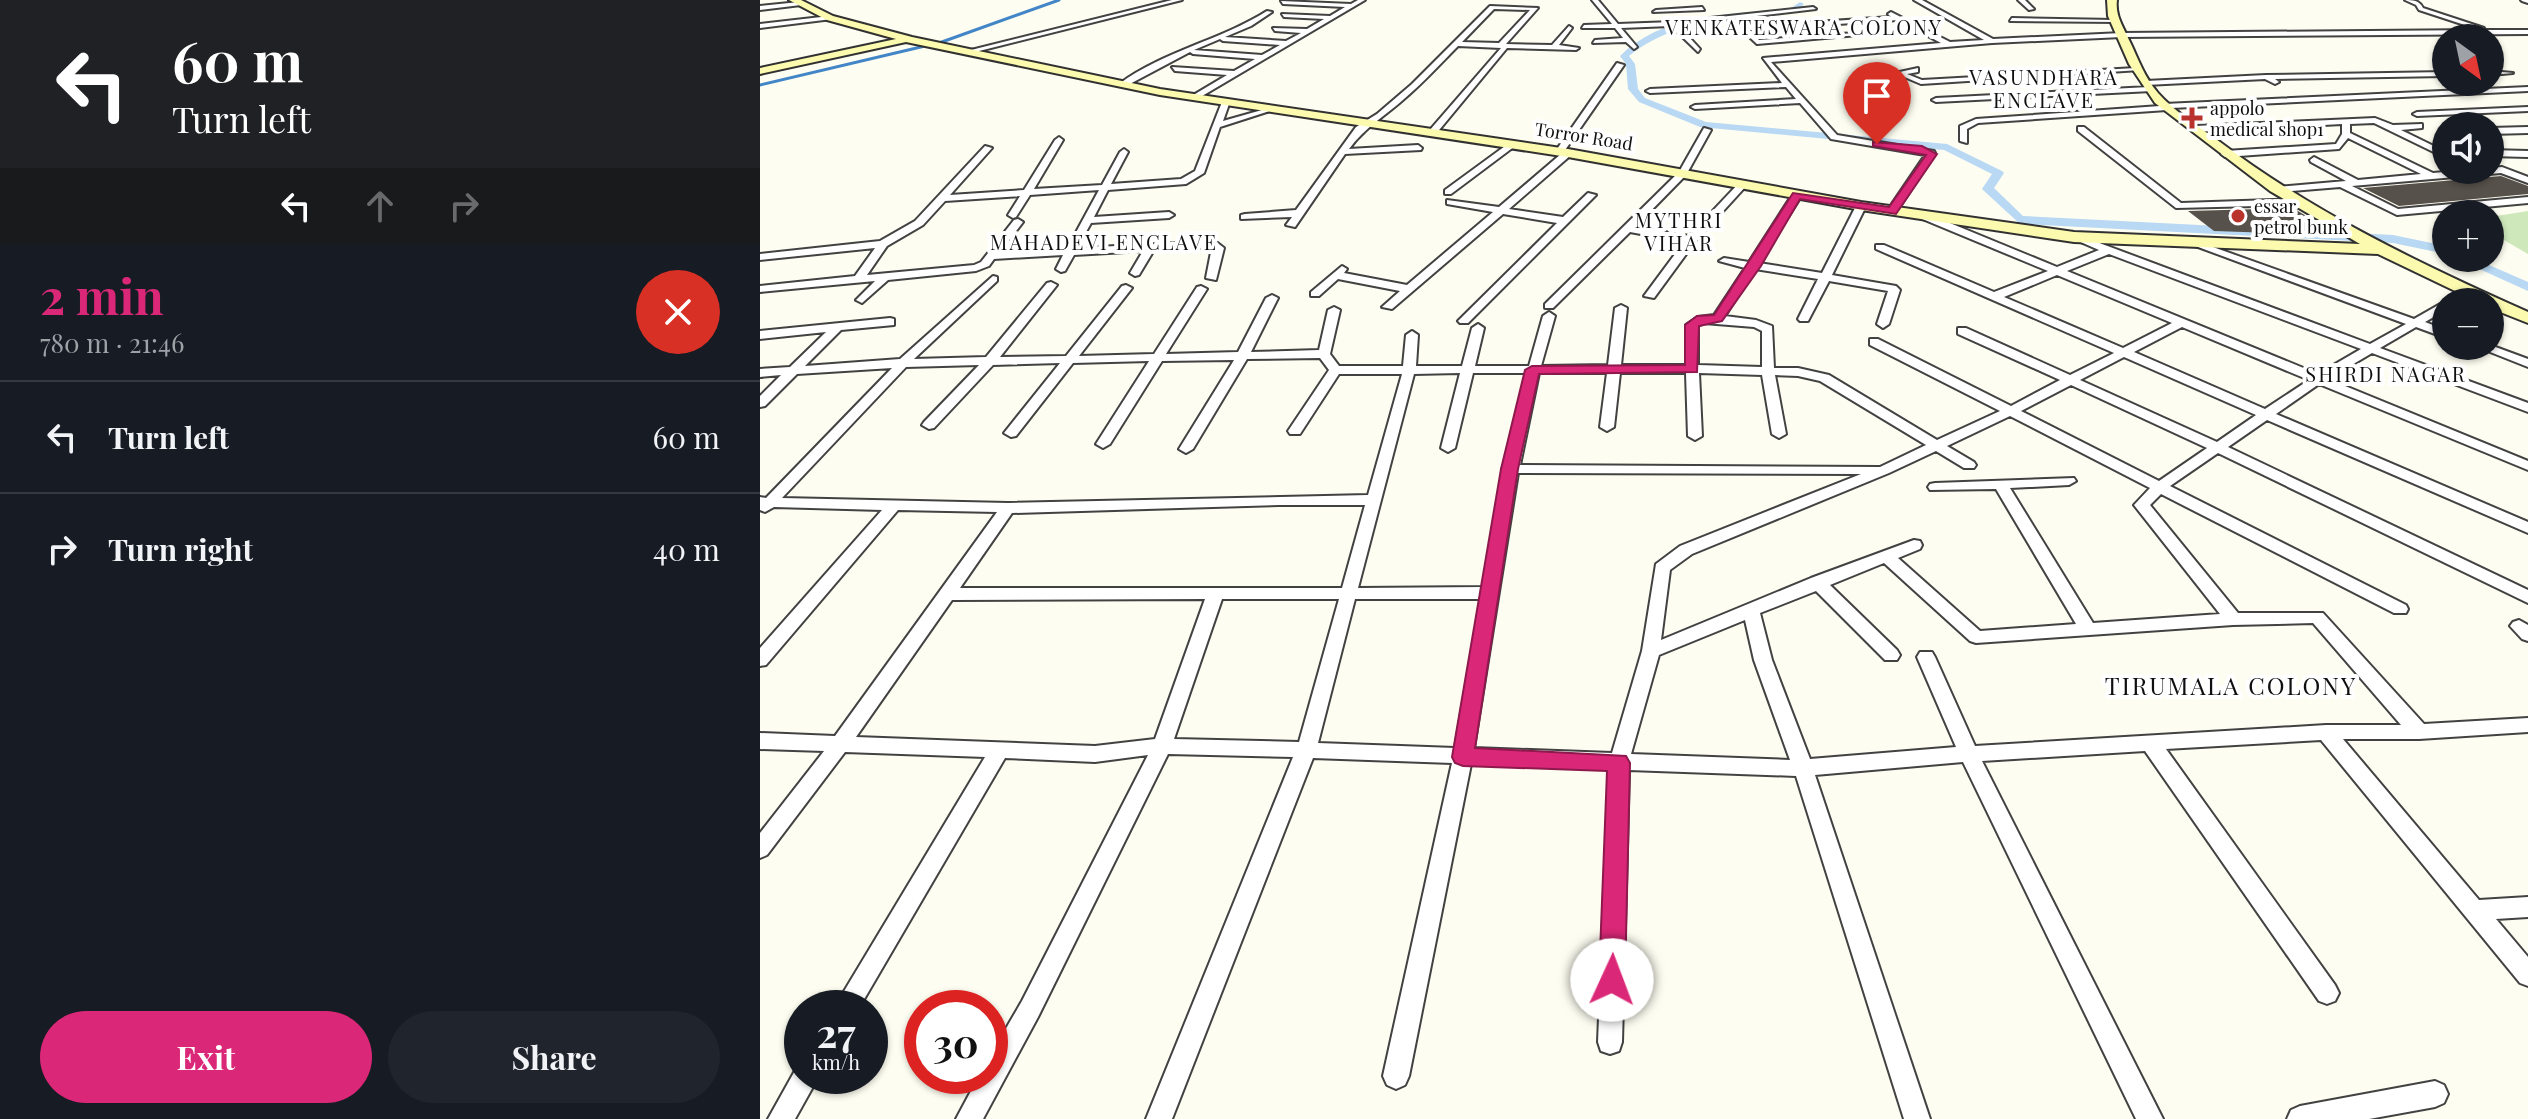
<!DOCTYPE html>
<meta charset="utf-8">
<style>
:root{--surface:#171b24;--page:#20242c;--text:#f1f3f6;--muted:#9ea1a6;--line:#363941;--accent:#db2777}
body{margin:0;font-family:"Playfair Display",serif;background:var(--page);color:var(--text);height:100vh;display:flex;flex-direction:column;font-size:30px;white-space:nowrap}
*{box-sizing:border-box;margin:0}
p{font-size:26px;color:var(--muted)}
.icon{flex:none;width:44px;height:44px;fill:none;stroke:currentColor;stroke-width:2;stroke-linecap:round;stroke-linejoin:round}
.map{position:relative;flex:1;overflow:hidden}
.side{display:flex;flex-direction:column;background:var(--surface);width:760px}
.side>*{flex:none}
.banner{background:#202124;color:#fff;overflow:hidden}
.needle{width:52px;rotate:147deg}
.controls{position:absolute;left:1672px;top:24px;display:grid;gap:16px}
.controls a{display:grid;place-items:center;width:72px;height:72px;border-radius:50%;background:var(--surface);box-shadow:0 2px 6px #0004;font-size:40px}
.speed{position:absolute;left:24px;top:990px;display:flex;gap:16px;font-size:40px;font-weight:700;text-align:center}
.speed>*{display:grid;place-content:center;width:104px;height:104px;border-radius:50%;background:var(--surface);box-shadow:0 2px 6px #0004;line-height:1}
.speed small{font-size:20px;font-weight:400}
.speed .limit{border:12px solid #d22;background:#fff;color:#111}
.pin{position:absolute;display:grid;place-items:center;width:68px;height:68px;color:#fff;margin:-82px -34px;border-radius:50% 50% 50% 0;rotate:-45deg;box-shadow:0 0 8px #0007}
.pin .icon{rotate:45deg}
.me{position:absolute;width:88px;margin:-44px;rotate:2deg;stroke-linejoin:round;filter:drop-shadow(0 0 6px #0008)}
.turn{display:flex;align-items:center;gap:28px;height:168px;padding:0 40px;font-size:36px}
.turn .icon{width:104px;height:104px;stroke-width:2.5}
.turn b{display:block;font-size:56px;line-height:68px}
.lanes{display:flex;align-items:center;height:76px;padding:0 40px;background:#0003;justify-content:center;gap:40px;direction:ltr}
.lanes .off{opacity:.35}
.round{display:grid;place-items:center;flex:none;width:84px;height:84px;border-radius:42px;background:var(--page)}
.overview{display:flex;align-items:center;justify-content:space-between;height:136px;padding:0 40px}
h1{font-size:48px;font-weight:700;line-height:60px;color:var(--accent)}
.primary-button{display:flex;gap:16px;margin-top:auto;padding:16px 40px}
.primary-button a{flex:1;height:92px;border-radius:48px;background:var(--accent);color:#fff;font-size:32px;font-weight:700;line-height:92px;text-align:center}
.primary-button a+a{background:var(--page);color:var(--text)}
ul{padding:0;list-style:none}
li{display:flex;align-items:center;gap:24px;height:112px;padding:0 40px;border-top:2px solid var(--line)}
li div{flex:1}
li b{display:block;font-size:30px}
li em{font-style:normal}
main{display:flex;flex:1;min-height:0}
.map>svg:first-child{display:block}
.green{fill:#cee8bb}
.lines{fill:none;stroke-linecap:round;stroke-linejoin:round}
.stream{stroke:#4286c7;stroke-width:3}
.canal{fill:#b8d8f3;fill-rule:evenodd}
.building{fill:#57514b}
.street-casing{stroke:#424242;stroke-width:4}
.secondary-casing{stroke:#313131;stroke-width:4}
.street{fill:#fff;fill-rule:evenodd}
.secondary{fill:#fbfaaf;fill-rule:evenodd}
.route{fill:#db2777;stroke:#8e194d;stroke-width:2}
.poi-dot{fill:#b9322c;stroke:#fff;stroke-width:3}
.labels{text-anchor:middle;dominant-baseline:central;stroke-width:8;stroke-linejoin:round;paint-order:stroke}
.far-poi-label{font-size:18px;fill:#0f0f0f;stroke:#fff;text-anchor:start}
.far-street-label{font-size:18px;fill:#0f0f0f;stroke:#fff}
.far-neighbourhood-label{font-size:20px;letter-spacing:2px;fill:#0f0f0f;stroke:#fff}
.neighbourhood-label{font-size:24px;letter-spacing:2px;fill:#0f0f0f;stroke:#fff}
</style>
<main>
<section class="side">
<div class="banner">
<div class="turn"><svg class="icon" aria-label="left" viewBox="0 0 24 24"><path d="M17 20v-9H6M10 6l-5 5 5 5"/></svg><div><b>60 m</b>Turn left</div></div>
<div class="lanes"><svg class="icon" aria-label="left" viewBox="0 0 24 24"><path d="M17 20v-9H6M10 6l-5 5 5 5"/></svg><svg class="icon off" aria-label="ahead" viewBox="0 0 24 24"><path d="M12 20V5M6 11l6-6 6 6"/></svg><svg class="icon off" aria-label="right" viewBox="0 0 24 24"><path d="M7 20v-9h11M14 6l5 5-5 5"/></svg></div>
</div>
<div class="overview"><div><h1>2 min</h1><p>780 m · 21:46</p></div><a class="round" style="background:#d93025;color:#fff"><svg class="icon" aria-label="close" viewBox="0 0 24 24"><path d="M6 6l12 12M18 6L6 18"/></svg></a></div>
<ul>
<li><svg class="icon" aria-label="left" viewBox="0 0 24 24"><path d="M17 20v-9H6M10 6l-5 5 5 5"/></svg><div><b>Turn left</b></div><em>60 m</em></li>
<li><svg class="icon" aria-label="right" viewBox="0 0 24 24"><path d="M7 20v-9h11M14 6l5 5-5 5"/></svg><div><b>Turn right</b></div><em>40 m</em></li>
</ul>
<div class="primary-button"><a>Exit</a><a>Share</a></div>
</section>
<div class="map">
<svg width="1768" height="1119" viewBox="0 0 1768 1119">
<rect width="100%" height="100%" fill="#fefdf1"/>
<path class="green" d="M1768 211V254L1742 239 1745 233 1738 237 1740 242 1730 245V226L1738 227 1730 224V217Z"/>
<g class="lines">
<path class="stream" d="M179 43 299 0
M0 85 165 46"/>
<path class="canal" d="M1040 2 1044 4 1036 12C976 22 918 16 869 56L875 64 878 89 885 98 946 122 1187 144 1242 171 1244 173 1234 188 1263 216 1633 235 1686 246V254L1633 243 1260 224 1222 189 1232 174 1184 150 940 127 879 102 868 89 866 64 860 56C904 12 973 15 1031 8Z
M1695 258H1713L1768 282V291Z"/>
</g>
<path class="building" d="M1741 176 1768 186V194L1639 206 1603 188Z
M1533 208 1578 235 1454 231 1428 211Z"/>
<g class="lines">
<defs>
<path id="street" d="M412 0H422L207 54 203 52Z
M598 0H605L437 99 430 97 467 75 415 71 412 67 474 71 495 59 433 54 430 52 366 86 359 84C404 51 461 40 507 11L512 12 491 26 465 37 526 41 541 33 515 31 513 28 547 29 564 19 524 17 522 14 570 16 585 7 523 4 521 1 591 4ZM460 39 463 41 520 45 502 55 434 50Z
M832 0H838L858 24 913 22 1053 7 1056 9 918 25 940 49 938 52 911 26 861 28 877 47 874 49 866 42 833 43 835 40 863 38 855 28H822L824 25 852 24Z
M1154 0H1162L1233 39 1362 33 1720 30 1659 10 1656 5 1645 0C1653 0 1659 0 1663 8L1724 28V30H1768V34L1362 37 1232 43 1011 62 1077 135 1174 151 1175 153 1137 211 1132 214 1127 211 1165 155 1071 139 1040 103 935 109 931 107 935 105 1036 99 1026 87 890 93 886 91 890 89 1022 83 1003 58 1181 43 1138 20 990 30 999 40 1095 33 1098 35 997 44 983 31H966L968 28 1131 17 1128 14 1131 12 1190 42 1224 40Z
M1258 0H1265L1274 9 1269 10Z
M1761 0H1768V3L1762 1Z
M39 2 41 5 0 10V6Z
M730 6 778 8 746 44 792 45 809 26 812 28 799 45 819 48 816 50 747 48 675 135H669V131L741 48 698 46C680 64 663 83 644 99 625 116 604 128 589 149L658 145 662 148 661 150 585 154 535 227 526 225 532 217 481 219V215L485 214 536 210 596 127 617 114 652 84ZM734 9 770 10 739 43 702 42Z
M942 7 944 10 893 12 896 10Z
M70 16 72 19 0 28V24Z
M1252 18 1354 20 1357 22 1250 21Z
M857 63 864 65 803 153 808 150 812 153 811 155 749 209 803 217 828 193 836 195 708 323H700L698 321 797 223 743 214 632 309 622 307 640 291 578 279 559 296H551V292L582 266 587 269 584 273 647 285 733 212 687 204V200L739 207 801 154 795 152Z
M1158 68V72L1147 74 1162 80 1376 68 1380 70 1161 84 1135 73Z
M1730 71 1753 73 1730 75Z
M1686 72V76L1515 79 1519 82 1515 84 1505 79 1386 85 1382 83 1386 81 1506 75Z
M1389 87 1392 91 1176 102 1172 100 1176 98Z
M1768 87V91L1411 108 1407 110 1218 123 1207 129V143L1200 141V126L1216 119 1400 106 1404 104Z
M462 102 469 104 463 121 509 108 513 110 460 127 444 173 426 184 348 190 334 217 409 212 414 215 409 218 331 223 317 248 455 241 464 248 456 280 446 278 452 247 394 250 379 275 375 276 370 273 383 251 314 255 305 271 301 272 296 269 303 255 234 259 229 266 216 271 128 280 102 303 96 300 115 281 0 292V286L95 276 115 248 0 260V254L120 241 155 221 225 146 232 148 190 195 264 190 295 140 299 137 303 140 274 189 342 185 360 152 364 149 368 152 351 184 421 179 435 171ZM339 190 307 249 240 252 263 222 258 219 254 220 221 262 214 265 107 275 127 246 163 225 185 201 260 196 248 215 253 218 256 217 270 195Z
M1768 107V111L1657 116 1653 114 1657 112Z
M1615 118 1633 125 1662 124V128L1641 130 1686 152V158L1614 123 1590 124V133L1673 173 1742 167 1768 177V183L1741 173 1592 186 1638 209 1768 197V203L1637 215 1580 187 1520 192 1515 189 1517 187 1586 181 1551 162 1550 160 1554 157 1598 180 1661 174 1588 138 1579 149 1465 157 1461 154 1465 151 1576 144 1582 134V124L1435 132 1431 129 1435 126Z
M1318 127H1324L1421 203 1542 199 1547 202 1542 205 1416 208 1318 131Z
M1768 127V133L1730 134V128Z
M944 128 951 130 926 175 875 227 929 236 979 183 987 185 935 242 894 298 884 296 924 242 870 232 793 308H785V304L919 172Z
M752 141 756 144 755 146 691 194H685V190Z
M1730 150 1768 151V157L1730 156Z
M1037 192 1042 195 999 263 1062 273 1096 206 1104 204 1106 206 1072 275 1136 286 1140 290 1129 324 1123 328 1117 324 1128 291 1069 281 1048 321H1040L1038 319 1058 279 995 269 965 316 996 320 1012 326 1014 368H1038L1069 375 1177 440 1240 411 1110 345V339H1118L1251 406 1300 380 1198 334V328H1206L1310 375 1354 353 1116 249V245H1124L1234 292 1288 271 1160 218V214H1168L1297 267 1339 250 1309 237 1318 235 1610 344 1646 324 1430 244 1439 242 1654 319 1682 303 1688 302 1686 310 1665 322 1686 330V338L1656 327 1620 348 1768 403V412L1612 353 1568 379 1768 461V470L1559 384 1516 414 1768 522V533L1507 420 1468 447 1768 590V603L1458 453 1410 486 1646 605 1648 609 1646 613H1634L1401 494 1390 505 1478 613H1563L1664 724 1768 718V732L1659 739H1583L1719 900 1768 897V917L1736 919 1768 957V986L1760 983 1561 740 1406 749 1575 985 1579 993 1575 1001 1567 1004 1559 1001 1385 751 1222 761 1403 1119H1376L1203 762 1055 775 1170 1119H1144L1036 776 869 770 862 1042 859 1051 850 1054 841 1051 838 1042 849 769 711 764 649 1076 645 1085 636 1089 627 1085 623 1076 692 763 553 758 412 1119H386L533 757 408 754 278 1017 223 1119H196L219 1076H230V1056L262 1001 388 755 335 762 245 758 99 1008H74L225 757 85 752 7 855 0 858V833L64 751 0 749V733L75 736 237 512 138 510 6 665 0 666V648L122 510 14 507 5 512 0 510V497L6 498 132 368 37 374 5 406 0 407V396L21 375 0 377V369L30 367 66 332 0 339V331L130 318 134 319V325L81 330 45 366 140 359 233 276 237 277V281L154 359 226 357 287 283 291 282 297 285 240 357 306 356 362 286 366 285 372 288 319 356 394 354 437 287 441 286 447 289 406 354 478 352 506 298 512 295 518 298 491 352 559 350 568 310 574 307 580 310 570 354 579 366H643L646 335 652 331 658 335 656 366H702L712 328 718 324 724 328 715 366H769L783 316 789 312 795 316 781 366 848 365 855 308 861 305 867 308 861 365H926V325L938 317 954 315 985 268 959 261 964 258 989 262 1032 195ZM1349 254 1601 349 1558 374 1307 271ZM1297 275 1412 323 1363 348 1244 297ZM944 323 994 327 1002 331V367L938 365V326ZM1422 327 1549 380 1505 409 1374 352ZM1364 357 1496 415 1457 442 1320 380ZM560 358 569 370 528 431 530 434H540L579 374H642L608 495 248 503 22 498 146 367 219 365 164 422 162 425 169 429 174 428 233 365 300 363 244 433 251 437 256 436 313 363 389 361 336 444 343 448 350 444 402 361 474 360 419 449 426 453 433 449 487 359ZM700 373 681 448 688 452 695 448 713 373H767L745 466 742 469 744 472 723 587 598 588 654 374ZM779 373H847L840 427 847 431 854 427 860 373H926L928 436 935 440 942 436 939 373 1002 375 1012 434 1019 438 1026 434 1015 375 1038 376 1060 381 1166 445 1120 467 760 465ZM1311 385 1447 448 1399 481 1261 411ZM1250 416 1390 488 1374 505 1460 614 1333 623 1250 488 1309 485 1316 481 1314 478 1175 483 1170 484 1168 487 1170 490 1236 489 1316 624 1220 631 1138 558 1160 549 1162 545 1160 541 1154 540 1051 578 901 640 910 570 932 554 1129 473 1176 451 1204 468H1214L1216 465 1214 462 1187 446ZM758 473 1101 474 920 546 896 564 882 651 852 753 714 748ZM519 505H605L582 588H200L252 513ZM1124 563 1210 641 1216 643 1473 625 1553 623 1641 725H1566L1215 746 1175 657 1172 652H1160L1157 657 1196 747 1050 759 1012 660 1000 613 1056 591 1125 660H1137L1140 655 1137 650 1070 585ZM445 599 395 739 335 746 96 737 192 600ZM462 599H579L539 742 414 739ZM595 599H721L695 748 558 743ZM985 620 994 660 1030 760 871 754 899 655Z
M1730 345 1768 359V367L1715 346Z
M1759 620 1768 625V641L1762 639 1750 626 1753 622Z
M42 1065V1076H59L35 1119H8L37 1067Z
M1675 1081 1684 1085 1688 1094 1684 1103 1675 1107 1609 1119H1527L1531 1110 1540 1106Z"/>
<path id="secondary" d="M29 0H41L73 16 152 37 400 89 808 149 1101 202 1314 232 1600 244 1510 191 1395 103 1369 64 1348 16 1347 0H1357C1355 16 1363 26 1369 40 1378 58 1384 77 1398 93 1415 112 1439 127 1460 142 1554 213 1660 264 1768 312V323L1730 308V302H1718L1618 254 1314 242 1101 210 808 157 400 95 146 42 0 74V68L136 39 67 20Z"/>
</defs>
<use href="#street" class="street-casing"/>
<use href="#secondary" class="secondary-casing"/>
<use href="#street" class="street"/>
<use href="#secondary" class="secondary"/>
</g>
<path class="route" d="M1113 142 1162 146 1177 154 1136 214 1040 199 1001 266 962 321 939 326 937 372 779 374 758 469 715 748 866 756 870 763 865 980 861 989 852 992 843 989 839 980 847 771 703 766 695 763 692 757 741 469 765 370 772 366 925 365V325L937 316 954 315 1033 193 1129 207 1166 155 1113 146Z"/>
<g class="poi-dot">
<path d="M1428 106h8v8h8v8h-8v8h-8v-8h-8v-8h8z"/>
<circle cx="1478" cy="216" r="8"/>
</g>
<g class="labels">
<g class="far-poi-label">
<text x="1450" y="108">appolo<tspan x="1450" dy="21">medical shop1</tspan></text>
<text x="1494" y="206">essar<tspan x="1494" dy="21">petrol bunk</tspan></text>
</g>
<g class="far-street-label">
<text transform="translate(824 136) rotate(9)">Torror Road</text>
</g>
<g class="far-neighbourhood-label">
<text x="1044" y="26">VENKATESWARA COLONY</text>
<text x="1284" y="76">VASUNDHARA<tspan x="1284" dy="23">ENCLAVE</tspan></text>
<text x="919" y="219">MYTHRI<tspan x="919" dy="23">VIHAR</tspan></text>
<text x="344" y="241">MAHADEVI ENCLAVE</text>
<text x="1626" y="373">SHIRDI NAGAR</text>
</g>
<g class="neighbourhood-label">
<text x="1471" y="685">TIRUMALA COLONY</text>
</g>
</g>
</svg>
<div class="controls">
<a><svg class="needle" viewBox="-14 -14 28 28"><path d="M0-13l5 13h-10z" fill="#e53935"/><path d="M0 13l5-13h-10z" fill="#9ea1a6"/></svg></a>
<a><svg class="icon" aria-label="sound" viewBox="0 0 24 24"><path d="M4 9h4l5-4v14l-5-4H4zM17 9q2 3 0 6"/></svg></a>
<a>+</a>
<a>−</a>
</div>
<div class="speed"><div>27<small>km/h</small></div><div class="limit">30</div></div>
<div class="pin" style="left:1117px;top:144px;background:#d93025"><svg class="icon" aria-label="arrive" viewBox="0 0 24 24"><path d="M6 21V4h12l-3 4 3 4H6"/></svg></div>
<svg class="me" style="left:852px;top:980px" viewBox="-20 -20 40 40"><circle r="19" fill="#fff"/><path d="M0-13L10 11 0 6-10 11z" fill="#db2777"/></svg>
</div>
</main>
